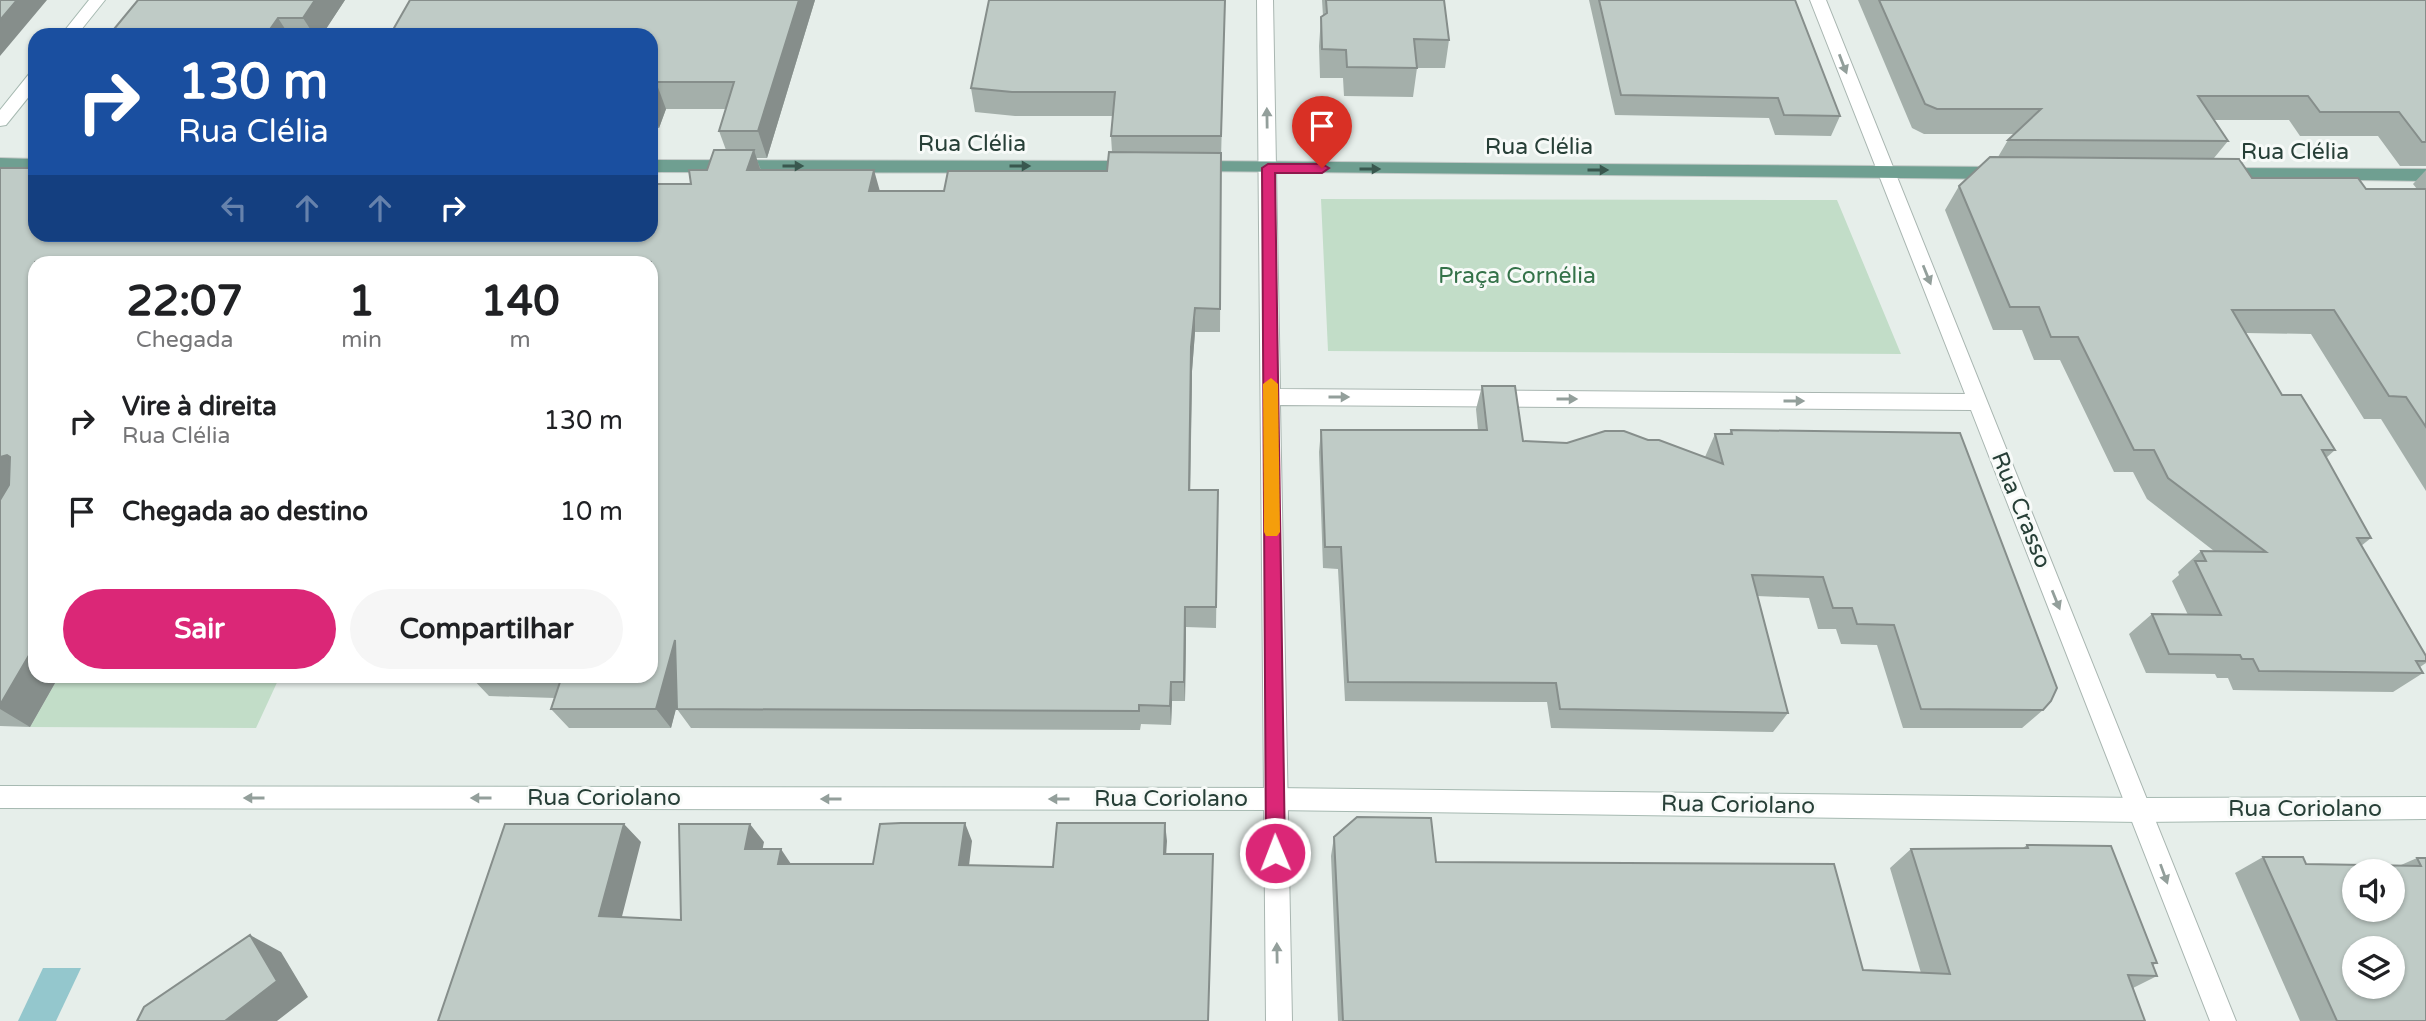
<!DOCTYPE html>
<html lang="pt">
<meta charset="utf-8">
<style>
:root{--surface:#fff;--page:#f6f6f6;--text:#202124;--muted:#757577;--accent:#db2777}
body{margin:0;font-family:"Varela Round",sans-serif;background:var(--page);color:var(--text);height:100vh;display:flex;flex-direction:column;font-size:26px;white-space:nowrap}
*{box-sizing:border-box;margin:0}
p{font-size:23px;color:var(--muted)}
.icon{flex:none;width:38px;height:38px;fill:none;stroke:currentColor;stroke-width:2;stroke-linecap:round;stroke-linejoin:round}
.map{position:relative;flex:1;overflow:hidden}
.panel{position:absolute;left:28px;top:256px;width:630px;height:427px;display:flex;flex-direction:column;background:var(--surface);border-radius:21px;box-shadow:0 2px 5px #0004}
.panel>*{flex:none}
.top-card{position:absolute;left:28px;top:28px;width:630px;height:214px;border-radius:21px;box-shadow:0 2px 5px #0004;background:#1a4fa0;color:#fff;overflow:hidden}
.fabs{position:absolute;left:2342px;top:859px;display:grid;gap:14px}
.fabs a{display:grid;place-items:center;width:63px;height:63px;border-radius:50%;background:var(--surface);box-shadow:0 2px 5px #0004;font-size:35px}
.pin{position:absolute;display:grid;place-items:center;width:60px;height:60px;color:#fff;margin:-72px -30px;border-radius:50% 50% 50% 0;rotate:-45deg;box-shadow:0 0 7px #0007}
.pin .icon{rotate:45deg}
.me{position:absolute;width:77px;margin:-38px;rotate:359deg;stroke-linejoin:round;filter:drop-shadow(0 0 5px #0008)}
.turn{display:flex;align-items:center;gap:24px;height:147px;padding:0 35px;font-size:32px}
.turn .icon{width:91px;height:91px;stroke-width:2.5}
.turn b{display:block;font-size:49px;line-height:60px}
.lanes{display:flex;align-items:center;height:66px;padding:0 35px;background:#0003;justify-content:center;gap:35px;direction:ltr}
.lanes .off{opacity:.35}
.eta{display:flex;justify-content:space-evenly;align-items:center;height:119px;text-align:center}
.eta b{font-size:42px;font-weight:700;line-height:49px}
.action{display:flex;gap:14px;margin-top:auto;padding:14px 35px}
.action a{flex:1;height:80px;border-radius:42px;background:var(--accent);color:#fff;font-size:28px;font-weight:700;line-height:80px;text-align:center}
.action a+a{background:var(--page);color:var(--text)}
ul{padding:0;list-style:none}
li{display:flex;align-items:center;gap:21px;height:91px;padding:0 35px}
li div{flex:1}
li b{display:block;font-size:26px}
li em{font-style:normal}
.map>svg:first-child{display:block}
.green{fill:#c2ddc8}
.water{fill:#94c7cd}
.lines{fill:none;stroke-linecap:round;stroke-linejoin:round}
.street-casing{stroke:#a9b6b1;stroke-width:2}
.secondary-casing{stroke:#a6b9b1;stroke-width:2}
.primary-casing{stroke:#c3c9c7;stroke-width:2}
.street{fill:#fff;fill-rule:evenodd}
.secondary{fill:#fff;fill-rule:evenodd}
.primary{fill:#6f9f91;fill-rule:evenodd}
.wall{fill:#a4afaa}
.shaded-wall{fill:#868e8b}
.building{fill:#bfcbc6;stroke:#868e8b;stroke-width:2;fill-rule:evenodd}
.oneway{fill:#939f9b}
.oneway2{fill:#39574e}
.route{fill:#db2777;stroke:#8e194d;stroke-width:2}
.slow{fill:#f59e0b}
.labels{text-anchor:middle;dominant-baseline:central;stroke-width:6;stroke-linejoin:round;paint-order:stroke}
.street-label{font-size:23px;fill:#273f37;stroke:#f7faf8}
.park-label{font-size:23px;fill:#347249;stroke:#f7faf8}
</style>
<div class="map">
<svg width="2426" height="1021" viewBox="0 0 2426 1021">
<rect width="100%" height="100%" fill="#e6eeea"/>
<path class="green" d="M1321 199 1837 200 1901 354 1328 351Z
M59 676H280L256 728 30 727Z"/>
<path class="water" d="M43 968H81L56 1021H18Z"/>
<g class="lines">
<defs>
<path id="street" d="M1257 0H1273L1280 389 1965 394 1810 0H1826L2236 1021H2210L1971 410 1280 405 1292 1021H1266Z"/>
<path id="secondary" d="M89 0H105L77 35H61Z
M35 73V89L6 125 0 126V110L29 74Z
M0 786 1274 788 2140 798 2426 797V819L2140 822 1274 810 0 808Z"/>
<path id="primary" d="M0 158 35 159V171L0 170Z
M651 160 1135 161 1144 167 1135 173 651 172Z
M1192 161 2000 167 2009 173 2000 179 1186 171 1183 167 1186 163Z
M2221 168 2426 169V181L2215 178 2212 174 2215 170Z"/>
</defs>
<use href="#street" class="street-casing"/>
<use href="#secondary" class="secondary-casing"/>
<use href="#primary" class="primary-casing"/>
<use href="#street" class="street"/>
<use href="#secondary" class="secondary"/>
<use href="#primary" class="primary"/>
</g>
<path class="wall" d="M138 0H345L322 35H99L110 34Z
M410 0H815L767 158H756L761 170 879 191H944L1107 171 1112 152 1111 136 1113 116H1015L975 112 971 88 1225 0 1221 160 1220 332H1195L1192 371 1190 490H1218L1216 628 1186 627 1185 701H1172L1171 725 1141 724 1140 730 691 728 677 709V703L671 728H569L551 709 555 698 489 696 470 676 651 262H35V676H59L30 727 0 726V168L35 234H651L691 184 707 170 726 150 719 131 726 109H666L659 128H651V35Z
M1322 0H1444L1449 40 1445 68H1417L1413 97 1344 96 1343 78H1320L1319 46 1321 17 1323 16Z
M1589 0H1795L1840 116 1831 136 1775 135 1769 118 1615 115Z
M1858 0H2426V166H2400L2378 136H2300L2289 120H2214L2228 141 2214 158 2252 178 2366 189H2417L2413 184 2426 170V491L2381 419H2364L2311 334 2246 333 2282 395 2335 450 2326 458 2371 538 2361 546 2426 656V663L2420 667 2423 673 2393 692 2233 690 2228 678H2217L2215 674 2146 673 2129 634 2152 614 2188 615 2172 581 2179 575 2178 572 2201 551H2214L2147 499 2133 472H2114L2060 360H2034L2022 330H1993L1945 210 1959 186 1998 157 2008 140 2015 134H1924L1912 128Z
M1482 386 1523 441 1567 443 1648 440 1705 457 1715 434H1729L1731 430 2043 710 2022 728H1903L1877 645 1841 644 1836 629H1818L1809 598 1757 596 1788 713 1773 732 1551 728 1547 702 1345 701 1338 569 1323 568 1319 452 1321 430H1478L1476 409Z
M1334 837 1436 862 1863 970 1921 973 1890 868 1911 849 2023 848 2027 845 2157 963 2153 965 2157 976 2133 988 2145 1021H1338L1331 856Z
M2263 857 2306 864 2401 865 2417 858H2426V1021H2300L2235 873Z"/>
<path class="shaded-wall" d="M17 0H47L0 56V20Z
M315 0H345L322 35H314L303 18Z
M799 0H815L767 158 758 131Z
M278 18 289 35H266Z
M656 82 666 109 659 128 651 108V93Z
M754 150 762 175 747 170Z
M874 170 881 195 869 191Z
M376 234H404L391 262 373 240Z
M1195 308V332L1192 371 1190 512 1191 347Z
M7 455 34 477 0 521V457Z
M1185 607 1186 627 1185 701 1184 682Z
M675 640 689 660 671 728 656 709Z
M35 645V676H59L30 727 0 709V705Z
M1171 682 1172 701 1171 725 1170 706Z
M965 823 972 841 967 882 959 865Z
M1165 823 1167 841 1165 872 1164 854Z
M624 824 641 842 618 932 599 916Z
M750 824 764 842 759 867 745 849Z
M781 849 793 867 778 864Z
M250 935 281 952 308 997 277 1021H225Z"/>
<path class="building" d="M0 0H17L0 20Z
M138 0H315L303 18H278L266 35H99L110 34Z
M410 0H799L758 131H719L734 82H656L651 93V35H390Z
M989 0H1225L1221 136H1111L1115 92H1012L971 88Z
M1326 0H1444L1449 40 1414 39 1417 68 1347 67 1346 50 1322 49 1321 17 1327 13Z
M1599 0H1795L1840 116 1784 115 1778 98 1621 95Z
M1879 0H2426V142H2422L2399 112H2320L2308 96H2198L2228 141 2008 140 2041 109H1937L1925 104Z
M714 150H754L747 170H874L869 191H944L948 171H1107L1109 152 1221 153 1220 309 1195 308 1191 347 1189 490H1218L1216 607H1185L1184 682H1171L1170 706 1139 705V711L677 709 675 640 656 709H551L561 679 470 676H651V262H35V645L0 705V500L9 485 10 457 7 455 0 457V168H35V234H376L373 240 396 239 398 234H651V184H691L689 170H707Z
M1990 157 2239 159 2252 178H2358L2366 189H2426V427L2406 397 2389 396 2334 310H2232L2282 395H2301L2335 450H2322L2371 538H2357L2426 656V661H2416L2423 673 2259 671 2253 659H2242L2240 655 2169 654 2152 614 2221 615 2195 561H2206L2201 551 2266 552 2168 478 2154 450H2134L2078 337H2051L2039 307H2010L1959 186Z
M1482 386H1515L1523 441 1567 443 1605 431H1624L1648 440H1659L1723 464 1715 434H1732L1731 430 1960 433 2057 688 2051 701 2043 710 1921 709 1894 625 1857 624 1852 608H1833L1823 577 1752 575 1788 713 1560 709 1556 683 1348 682 1341 547H1325L1321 430H1487Z
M1357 817 1431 818 1436 862 1834 864 1863 970 1950 974 1911 849 2028 848 2027 845 2111 846 2157 963H2152L2157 976 2128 975 2145 1021H1343L1334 837Z
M901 823H965L959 865 1053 867 1057 823H1165L1164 854H1213L1208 1021H438L505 824H624L599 916 681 920 679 824H750L745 849H781L778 864H873L880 824Z
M2263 857H2303L2306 864 2421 866 2417 858H2426V1021H2337ZM2354 872H2392V910H2354ZM2354 948H2392V987H2354Z
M250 935 277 981 225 1021H137L144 1007Z"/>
<defs><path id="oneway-solid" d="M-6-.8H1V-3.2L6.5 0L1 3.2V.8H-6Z" transform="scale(1.75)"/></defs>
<g class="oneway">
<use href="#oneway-solid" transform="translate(1843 64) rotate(69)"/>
<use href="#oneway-solid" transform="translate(1267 118) rotate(-91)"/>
<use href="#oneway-solid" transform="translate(1927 275) rotate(68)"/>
<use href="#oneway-solid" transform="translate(1339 397)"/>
<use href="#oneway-solid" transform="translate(1567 399)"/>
<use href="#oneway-solid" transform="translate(1794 401)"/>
<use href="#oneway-solid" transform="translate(2056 600) rotate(68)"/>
<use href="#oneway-solid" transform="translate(254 798) rotate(-180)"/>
<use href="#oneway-solid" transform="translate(481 798) rotate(-180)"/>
<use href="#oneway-solid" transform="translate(831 799) rotate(-180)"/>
<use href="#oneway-solid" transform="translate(1059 799) rotate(-180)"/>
<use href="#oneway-solid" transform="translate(2164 874) rotate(70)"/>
<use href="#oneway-solid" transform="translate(1277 953) rotate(-91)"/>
</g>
<g class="oneway2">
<use href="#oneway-solid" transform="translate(793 166)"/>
<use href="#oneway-solid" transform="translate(1020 166)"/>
<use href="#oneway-solid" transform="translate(1370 169)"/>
<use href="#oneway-solid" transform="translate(1598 170)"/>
</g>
<path class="route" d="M1268 164H1322L1329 168 1322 173H1275L1285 853 1282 860 1275 862 1269 860 1266 853 1262 168Z"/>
<path class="slow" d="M1271 378 1278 384 1280 532 1277 536H1266L1264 532 1263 384Z"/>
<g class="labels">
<g class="street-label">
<text x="972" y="144">Rua Clélia</text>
<text x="1539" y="147">Rua Clélia</text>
<text x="2295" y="152">Rua Clélia</text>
<text transform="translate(2021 510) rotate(68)">Rua Crasso</text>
<text x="604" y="798">Rua Coriolano</text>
<text x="1171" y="799">Rua Coriolano</text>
<text transform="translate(1738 805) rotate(1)">Rua Coriolano</text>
<text x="2305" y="809">Rua Coriolano</text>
</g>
<g class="park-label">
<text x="1517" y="276">Praça Cornélia</text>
</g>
</g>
</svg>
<div class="fabs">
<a><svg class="icon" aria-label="sound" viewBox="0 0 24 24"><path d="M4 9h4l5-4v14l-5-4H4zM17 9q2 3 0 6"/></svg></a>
<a><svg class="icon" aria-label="layers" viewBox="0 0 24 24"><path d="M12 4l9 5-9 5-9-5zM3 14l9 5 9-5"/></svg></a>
</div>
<div class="pin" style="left:1322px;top:168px;background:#d93025"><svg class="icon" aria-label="arrive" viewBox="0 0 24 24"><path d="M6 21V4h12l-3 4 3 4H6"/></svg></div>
<svg class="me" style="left:1275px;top:853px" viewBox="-20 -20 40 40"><circle r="17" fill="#db2777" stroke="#fff" stroke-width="3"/><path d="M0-11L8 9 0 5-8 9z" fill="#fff"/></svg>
<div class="top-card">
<div class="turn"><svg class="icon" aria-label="right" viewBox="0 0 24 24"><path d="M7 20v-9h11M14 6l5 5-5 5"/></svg><div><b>130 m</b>Rua Clélia</div></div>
<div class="lanes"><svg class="icon off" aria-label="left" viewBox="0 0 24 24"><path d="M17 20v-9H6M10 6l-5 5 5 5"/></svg><svg class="icon off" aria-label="ahead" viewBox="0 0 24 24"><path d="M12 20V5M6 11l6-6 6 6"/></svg><svg class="icon off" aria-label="ahead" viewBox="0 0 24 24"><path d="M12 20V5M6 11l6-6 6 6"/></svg><svg class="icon" aria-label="right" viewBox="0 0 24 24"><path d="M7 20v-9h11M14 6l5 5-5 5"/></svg></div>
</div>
<section class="panel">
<div class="eta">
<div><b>22:07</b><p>Chegada</p></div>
<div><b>1</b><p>min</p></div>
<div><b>140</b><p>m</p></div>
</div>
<ul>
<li><svg class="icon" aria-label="right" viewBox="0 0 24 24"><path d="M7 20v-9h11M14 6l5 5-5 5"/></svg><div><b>Vire à direita</b><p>Rua Clélia</p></div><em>130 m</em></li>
<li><svg class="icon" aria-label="arrive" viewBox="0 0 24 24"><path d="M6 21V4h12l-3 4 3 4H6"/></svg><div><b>Chegada ao destino</b></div><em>10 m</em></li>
</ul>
<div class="action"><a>Sair</a><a>Compartilhar</a></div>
</section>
</div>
